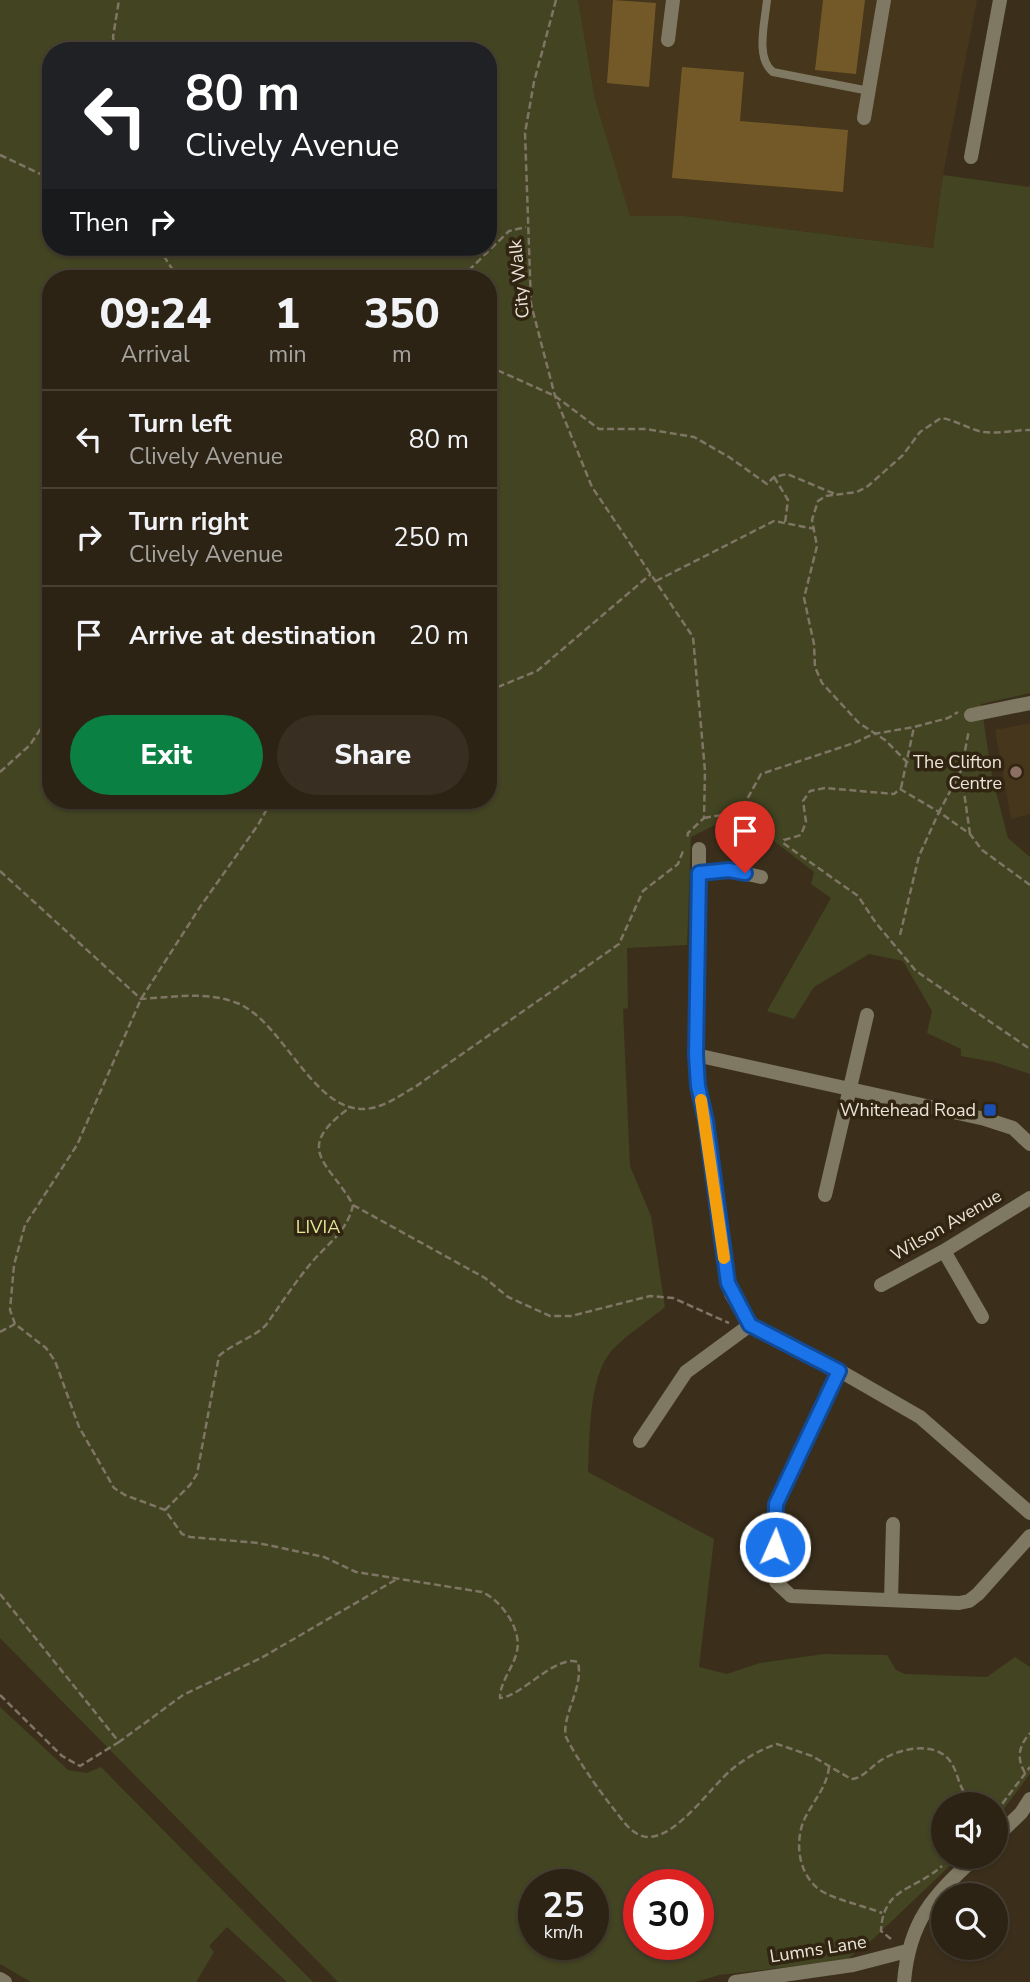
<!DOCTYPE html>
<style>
:root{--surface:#2c2315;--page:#382f22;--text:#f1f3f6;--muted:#a6a4a0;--line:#484034;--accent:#0b8043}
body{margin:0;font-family:"Nunito Sans",sans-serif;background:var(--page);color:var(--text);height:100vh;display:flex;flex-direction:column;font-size:26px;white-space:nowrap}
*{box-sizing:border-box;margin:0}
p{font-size:23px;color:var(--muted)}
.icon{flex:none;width:38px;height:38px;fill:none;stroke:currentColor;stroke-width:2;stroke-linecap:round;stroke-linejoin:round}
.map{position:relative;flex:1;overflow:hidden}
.drawer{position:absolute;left:42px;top:270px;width:455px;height:539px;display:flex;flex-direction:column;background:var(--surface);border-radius:28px;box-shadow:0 2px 5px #0004,0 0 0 2px var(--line)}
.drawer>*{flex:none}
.top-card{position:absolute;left:42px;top:42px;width:455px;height:214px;border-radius:28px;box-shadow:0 2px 5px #0004,0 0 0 2px var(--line);background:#202124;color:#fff;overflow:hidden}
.fabs{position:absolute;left:931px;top:1792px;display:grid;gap:14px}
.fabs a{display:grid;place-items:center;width:77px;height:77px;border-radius:50%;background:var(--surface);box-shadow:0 2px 5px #0004,0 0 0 2px var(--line);font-size:35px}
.speed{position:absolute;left:518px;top:1869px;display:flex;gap:14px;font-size:35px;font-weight:700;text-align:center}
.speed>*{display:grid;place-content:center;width:91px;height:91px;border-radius:50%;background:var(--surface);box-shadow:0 2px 5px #0004,0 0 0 2px var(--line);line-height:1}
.speed small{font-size:18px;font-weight:400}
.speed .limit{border:10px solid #d22;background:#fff;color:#111}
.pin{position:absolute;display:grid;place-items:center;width:60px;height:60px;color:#fff;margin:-72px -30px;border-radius:50% 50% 50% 0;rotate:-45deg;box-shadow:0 0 7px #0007}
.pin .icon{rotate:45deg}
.me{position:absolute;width:77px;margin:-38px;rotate:2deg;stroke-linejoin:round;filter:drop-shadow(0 0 5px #0008)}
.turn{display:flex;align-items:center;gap:24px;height:147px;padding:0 28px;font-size:32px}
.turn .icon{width:91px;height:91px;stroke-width:2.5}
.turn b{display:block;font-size:49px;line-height:60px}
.then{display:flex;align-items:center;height:66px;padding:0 28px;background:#0003;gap:14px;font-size:26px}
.eta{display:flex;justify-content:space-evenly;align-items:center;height:119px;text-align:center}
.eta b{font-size:42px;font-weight:800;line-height:49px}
.primary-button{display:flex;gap:14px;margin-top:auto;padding:14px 28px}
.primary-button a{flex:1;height:80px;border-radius:42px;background:var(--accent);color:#fff;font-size:28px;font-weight:800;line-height:80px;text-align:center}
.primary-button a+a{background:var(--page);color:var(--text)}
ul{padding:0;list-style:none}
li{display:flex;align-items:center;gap:21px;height:98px;padding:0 28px;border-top:2px solid var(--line)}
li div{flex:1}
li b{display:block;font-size:26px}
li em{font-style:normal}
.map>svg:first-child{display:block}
.built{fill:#45361c}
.green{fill:#424422;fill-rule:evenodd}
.building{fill:#745928}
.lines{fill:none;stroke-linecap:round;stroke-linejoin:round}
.path{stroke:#7f7565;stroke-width:2.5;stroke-dasharray:7 3.5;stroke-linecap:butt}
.lane{stroke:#7f7862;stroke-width:8}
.street{stroke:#7f7862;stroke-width:14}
.route-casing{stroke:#114b97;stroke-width:18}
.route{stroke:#1a73e8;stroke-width:12}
.slow{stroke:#f59e0b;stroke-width:12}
.education-dot{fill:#8d6e63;stroke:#312512;stroke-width:2.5}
.transit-dot{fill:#1a4fb4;stroke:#312512;stroke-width:2.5}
.labels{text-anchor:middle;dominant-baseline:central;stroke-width:7;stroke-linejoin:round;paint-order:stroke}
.street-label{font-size:18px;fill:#ebe4d8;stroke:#312512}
.poi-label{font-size:18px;fill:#ebe4d8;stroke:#312512;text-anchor:end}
.park-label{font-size:18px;fill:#e2e996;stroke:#312512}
</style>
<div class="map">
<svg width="1030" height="1982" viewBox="0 0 1030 1982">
<rect width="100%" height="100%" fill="#3b2f1c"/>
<path class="built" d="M578 0H977L943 175 933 248 684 216H629L595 99Z
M1030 723V814L1011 819 995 730Z"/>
<path class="green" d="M0 0H578L595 99 630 216H684L933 248 943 175 1029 187 1030 184V693L981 704 992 776 1008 838 1030 857V1074L994 1062 961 1056V1049L927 1033 932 1011 903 961 869 954 814 987 794 1019 767 1011 831 898 811 884 814 872 756 827 744 838 721 822 691 837 687 945 627 948 628 1008 623 1009 630 1166 651 1216 665 1307C648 1321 628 1334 613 1349 588 1376 590 1437 588 1472L714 1539 699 1667 727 1674 760 1663 824 1654 887 1655 896 1670 905 1674 987 1677 1015 1657 1030 1667V1774L996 1819V1804H943V1857H959L873 1939 846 1960 719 1975 696 1982H338L0 1638ZM51 51H488V247H51ZM51 278H488V800H51ZM534 1885H593V1944H534ZM639 1885H698V1944H639Z
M0 1707 68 1770 87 1773 101 1767 313 1982H287L227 1927 209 1946 214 1952 196 1982H31L0 1964Z"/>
<path class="building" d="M613 0 656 3 649 87 607 83Z
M823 0H865L856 74 815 70Z
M682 67 744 72 740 121 848 130 843 192 672 178Z"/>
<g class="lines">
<path class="path" d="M556 0 534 82 525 133 531 304 555 396 592 487 693 637 705 771 704 818 688 833 687 839
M115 51 113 37 119 0
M0 155 51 179
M158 247 178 278
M461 278 509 231 526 227
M488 366 555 396 599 429H646L694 437 729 457 767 484 774 477 787 474 835 494
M774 477 788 500 785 523
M656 581 774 521 815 529
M488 691 537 671 651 574
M908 763 885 740 859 723 822 683 815 667 814 644 804 598 817 546 812 520 818 501 826 496 857 492 868 486 903 455 920 432 941 418C957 420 969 430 984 432 999 434 1015 430 1030 430
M961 771 969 730
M0 772 30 745 51 713
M901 788 914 727
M272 800 258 825 200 907 141 999 77 1145 25 1225 14 1265 10 1310 15 1324 46 1348 55 1361 79 1427 114 1488 125 1495 165 1510 182 1534 190 1537 258 1543 324 1557 356 1572 482 1592C501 1600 522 1629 517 1651 514 1667 500 1681 500 1698 521 1697 556 1654 578 1662 584 1688 561 1716 566 1737 577 1759 597 1788 613 1808 622 1819 632 1837 649 1837 678 1836 710 1788 731 1770 744 1759 761 1749 777 1744L812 1756 851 1779C863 1779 872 1765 883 1759 902 1748 935 1741 950 1761 957 1770 958 1783 964 1792L994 1804
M704 818 740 812 761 774 854 743 873 734 914 727 948 718 958 712
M970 834 961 771 939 812 970 834 982 850 1030 885
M0 871 141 999C174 997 206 991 237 1003 288 1023 318 1131 382 1105 393 1101 404 1093 415 1087L619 944 643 891 678 864 683 851
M900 935 919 856 939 812 900 789 894 794 825 788 810 791 803 801 806 822 801 835 784 840 783 843 858 896 876 923 916 971 1030 1049
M353 1205 485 1278 508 1297 550 1316H571L650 1296 673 1298 729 1323
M0 1332 15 1324
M165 1510 190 1485 197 1474 219 1356C233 1343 252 1339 266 1325 281 1304 295 1282 312 1262 328 1243 347 1232 353 1205 330 1163 292 1150 348 1109
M0 1594 119 1742 183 1695 261 1658 397 1579
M0 1695 62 1756 80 1766 119 1742
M829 1767C827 1786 815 1799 806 1816 794 1838 797 1874 820 1890 835 1900 865 1906 882 1913
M1025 1773C1016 1757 1019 1746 1030 1733
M996 1812 1030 1767
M891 1939 881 1931C883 1887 914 1891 942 1866"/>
<path class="lane" d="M767 0C765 22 755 58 773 72L869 91"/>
<path class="street" d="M668 40 673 0
M864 118 884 0
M971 157 1000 0
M971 715 1030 703
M699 849V873
M761 877 729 870 699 873 696 1055 698 1086 706 1121 731 1294 750 1325 840 1371 920 1417 1030 1513
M696 1055 985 1119 1013 1128 1030 1144
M825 1195 867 1015
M944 1251 982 1317
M881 1285 944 1251 1030 1198
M840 1371 776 1504 774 1569 776 1582 791 1596 959 1603 969 1601 978 1594 1030 1536
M640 1441 686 1372 750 1325
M891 1600 893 1524
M996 1837 1021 1813 1030 1799
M0 1979 5 1982
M735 1982 853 1965 907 1951
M904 1982C909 1922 932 1896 976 1857"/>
</g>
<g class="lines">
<defs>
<path id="route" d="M745 873 729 870 699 873 696 1055 698 1086 706 1121 728 1283 750 1325 839 1371 776 1504 775 1547"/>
</defs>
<use href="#route" class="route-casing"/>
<use href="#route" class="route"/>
<path class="slow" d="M701 1100 724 1258"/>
</g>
<circle class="education-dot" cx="1016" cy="772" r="7"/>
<rect class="transit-dot" x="983" y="1103" width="14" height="14" rx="3.5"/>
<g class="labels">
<g class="street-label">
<text transform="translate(519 279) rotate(-96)">City Walk</text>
<text transform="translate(946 1225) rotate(-30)">Wilson Avenue</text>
<text transform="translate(818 1949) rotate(-9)">Lumns Lane</text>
</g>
<g class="poi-label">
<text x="1002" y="762">The Clifton<tspan x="1002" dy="21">Centre</tspan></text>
<text x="976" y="1110">Whitehead Road</text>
</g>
<g class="park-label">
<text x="318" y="1227">LIVIA</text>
</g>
</g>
</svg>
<div class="fabs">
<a><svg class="icon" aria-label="sound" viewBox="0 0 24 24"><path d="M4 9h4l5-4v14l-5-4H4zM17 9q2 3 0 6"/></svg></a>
<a><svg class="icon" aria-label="search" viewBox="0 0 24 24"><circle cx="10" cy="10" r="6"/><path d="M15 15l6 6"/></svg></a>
</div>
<div class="speed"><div>25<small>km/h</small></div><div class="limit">30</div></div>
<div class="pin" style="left:745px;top:873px;background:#d93025"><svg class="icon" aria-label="arrive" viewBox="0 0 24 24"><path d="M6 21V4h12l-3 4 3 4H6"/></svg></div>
<svg class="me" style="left:775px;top:1547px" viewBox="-20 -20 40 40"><circle r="17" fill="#1a73e8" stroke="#fff" stroke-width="3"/><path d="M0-11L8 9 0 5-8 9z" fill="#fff"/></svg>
<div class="top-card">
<div class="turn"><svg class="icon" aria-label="left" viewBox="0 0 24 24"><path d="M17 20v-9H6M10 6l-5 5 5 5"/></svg><div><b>80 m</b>Clively Avenue</div></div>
<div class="then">Then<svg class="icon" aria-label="right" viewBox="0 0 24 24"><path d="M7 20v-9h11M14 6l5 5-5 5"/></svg></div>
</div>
<section class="drawer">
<div class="eta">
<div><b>09:24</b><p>Arrival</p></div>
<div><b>1</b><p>min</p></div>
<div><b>350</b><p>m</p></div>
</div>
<ul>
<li><svg class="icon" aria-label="left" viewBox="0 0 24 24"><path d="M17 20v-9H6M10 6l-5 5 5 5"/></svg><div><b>Turn left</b><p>Clively Avenue</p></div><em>80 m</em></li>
<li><svg class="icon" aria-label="right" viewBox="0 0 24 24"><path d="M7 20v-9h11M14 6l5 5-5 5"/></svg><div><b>Turn right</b><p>Clively Avenue</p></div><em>250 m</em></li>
<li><svg class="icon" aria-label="arrive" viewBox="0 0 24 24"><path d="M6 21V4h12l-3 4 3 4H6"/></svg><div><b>Arrive at destination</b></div><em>20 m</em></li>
</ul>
<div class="primary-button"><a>Exit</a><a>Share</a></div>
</section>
</div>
